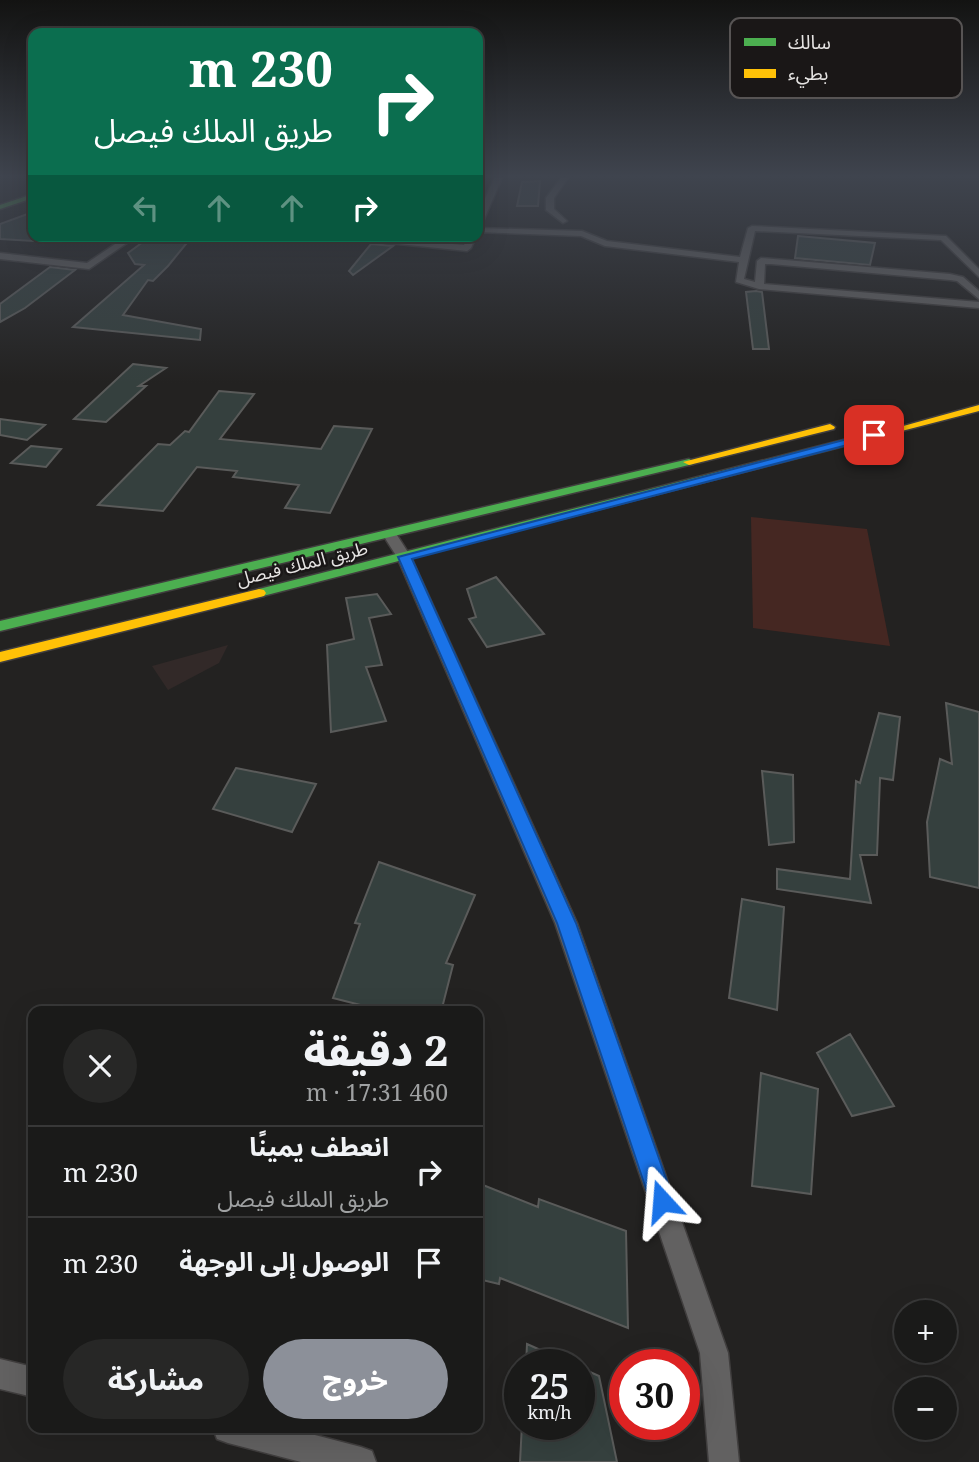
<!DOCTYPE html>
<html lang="ar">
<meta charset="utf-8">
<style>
:root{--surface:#1a1a19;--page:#272726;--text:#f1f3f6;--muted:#9fa1a2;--line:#383838;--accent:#8c9099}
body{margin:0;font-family:"Noto Serif","Noto Sans Arabic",serif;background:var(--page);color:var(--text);direction:rtl;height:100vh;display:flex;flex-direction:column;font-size:26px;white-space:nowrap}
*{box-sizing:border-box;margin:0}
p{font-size:23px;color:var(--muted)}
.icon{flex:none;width:38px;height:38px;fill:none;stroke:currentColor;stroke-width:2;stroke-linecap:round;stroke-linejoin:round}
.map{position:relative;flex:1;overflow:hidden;direction:ltr}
.details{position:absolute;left:28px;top:1006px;width:455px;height:427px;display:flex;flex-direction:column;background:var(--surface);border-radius:14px;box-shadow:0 7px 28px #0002,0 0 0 2px var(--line);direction:rtl}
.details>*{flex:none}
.top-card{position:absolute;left:28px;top:28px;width:455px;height:214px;border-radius:14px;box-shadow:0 7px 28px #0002,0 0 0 2px var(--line);direction:rtl;background:#0b6e4f;color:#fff;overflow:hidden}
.tools{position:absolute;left:894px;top:1300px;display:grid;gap:14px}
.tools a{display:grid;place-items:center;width:63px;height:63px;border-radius:50%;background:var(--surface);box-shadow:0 7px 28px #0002,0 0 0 2px var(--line);font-size:35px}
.speed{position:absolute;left:504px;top:1349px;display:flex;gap:14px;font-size:35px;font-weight:700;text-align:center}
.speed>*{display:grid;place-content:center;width:91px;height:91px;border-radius:50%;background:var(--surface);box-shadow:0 7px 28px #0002,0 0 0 2px var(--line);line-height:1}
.speed small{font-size:18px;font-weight:400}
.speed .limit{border:10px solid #d22;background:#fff;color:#111}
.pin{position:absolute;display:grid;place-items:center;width:60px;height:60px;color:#fff;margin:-30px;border-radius:14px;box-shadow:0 4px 10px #0006}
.me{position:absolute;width:77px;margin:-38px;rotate:341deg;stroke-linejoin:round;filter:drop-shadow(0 0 5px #0008)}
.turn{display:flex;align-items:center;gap:24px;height:147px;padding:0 35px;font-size:32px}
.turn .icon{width:91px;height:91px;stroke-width:2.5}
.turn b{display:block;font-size:49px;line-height:60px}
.lanes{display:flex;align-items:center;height:66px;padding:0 35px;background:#0003;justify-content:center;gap:35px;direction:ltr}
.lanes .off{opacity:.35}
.round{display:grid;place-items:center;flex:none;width:74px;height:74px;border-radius:37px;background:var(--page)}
.headline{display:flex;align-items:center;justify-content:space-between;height:119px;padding:0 35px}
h1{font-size:42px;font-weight:800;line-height:52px}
.primary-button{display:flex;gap:14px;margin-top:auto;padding:14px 35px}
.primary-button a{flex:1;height:80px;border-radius:42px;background:var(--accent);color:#fff;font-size:28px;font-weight:800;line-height:80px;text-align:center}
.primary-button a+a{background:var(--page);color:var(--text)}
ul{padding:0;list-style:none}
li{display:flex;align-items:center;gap:21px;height:91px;padding:0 35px;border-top:2px solid var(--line)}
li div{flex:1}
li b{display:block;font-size:26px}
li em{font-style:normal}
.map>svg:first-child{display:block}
.built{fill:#322928}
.green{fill:#452722}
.building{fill:#35403e;stroke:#5a5b5a;stroke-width:2}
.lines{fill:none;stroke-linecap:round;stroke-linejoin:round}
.street-casing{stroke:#403e3e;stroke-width:3}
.fast-casing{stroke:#403e3e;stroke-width:3}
.slow-casing{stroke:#403e3e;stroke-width:3}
.street{fill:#626161;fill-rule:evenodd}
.fast{fill:#4caf50;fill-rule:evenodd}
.slow{fill:#ffc107;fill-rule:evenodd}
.route{fill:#1a73e8;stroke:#114b97;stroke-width:2}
.labels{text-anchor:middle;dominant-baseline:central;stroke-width:5;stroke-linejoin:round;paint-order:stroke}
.far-street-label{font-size:18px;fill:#e6e4e3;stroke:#1a1717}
.key{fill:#1a1717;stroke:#575454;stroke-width:2}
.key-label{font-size:19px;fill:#e6e4e3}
</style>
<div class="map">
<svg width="979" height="1462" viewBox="0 0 979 1462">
<rect width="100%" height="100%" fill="#232221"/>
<path class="built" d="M228 645 219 663 168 690 152 666Z"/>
<path class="green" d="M751 517 867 529 890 646 753 628Z"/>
<path class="building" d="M540 181 538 206H517L522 182Z
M33 212V241L0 239V224Z
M177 236 190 239 168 266 153 281 148 280 123 315 201 329 200 340 73 327 144 265 135 264 128 253 147 239H174Z
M798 236 875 243 870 265 795 258Z
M371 244 393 246 353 275 349 271Z
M50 267 75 270 25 308 0 322V304Z
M756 291 762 292 769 349H753L746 292Z
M133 364 166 368 139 386H146L106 422 74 419Z
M219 391 254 394 220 439 321 449 334 426 372 429 330 513 285 508 299 485 233 477 237 471 197 467 163 511 98 505 158 444 170 445 185 431 189 432Z
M0 419 45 425 27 440 0 435Z
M31 446 61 449 46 467 11 463Z
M496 577 544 634 487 647 469 619 476 617 467 589Z
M377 594 391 614 369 618 382 665 366 667 386 721 331 732 327 645 354 639 346 598Z
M946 703 979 712V888L930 877 927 822 940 759 952 764Z
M879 713 900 717 893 780 880 778 877 855H860L871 903 777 889V869L850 879 856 781 860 783Z
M236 768 316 784 292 832 213 809Z
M762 771 793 775 794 842 769 845Z
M379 862 475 895 446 963 453 965 441 1012H388L333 998 360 924 355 923Z
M742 899 784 907 777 1010 729 998Z
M850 1034 894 1106 852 1116 817 1053Z
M761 1073 818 1089 811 1194 752 1186Z
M478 1183 538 1207 539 1199 626 1231 628 1328 500 1278 499 1284 478 1279Z
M527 1344 574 1365H526Z
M579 1367 599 1376 617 1462H520L522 1424H579Z"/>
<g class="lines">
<defs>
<path id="street" d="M494 178H502L482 224 478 226V215Z
M561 178H568L554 198V209L567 221 563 223 546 210V198Z
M752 226 946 236 979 269V277L941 240 755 231 744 279 755 282 757 261 761 258 950 274 963 277 979 291V299L957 281 950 280 771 264H765L764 284 979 302V308L759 289 736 282 739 262 605 246 581 236 478 232V228L582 231 607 241 740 257 748 228Z
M127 236H137L89 269 0 259V253L87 263Z
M320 236H357L464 245 468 236H476L471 248 467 251Z
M390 531 395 532 411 557 577 923 728 1353 739 1462H709L700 1353 555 923 397 557 383 535Z
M0 1359 33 1367V1397L0 1389Z
M213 1428H288L361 1447 372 1451 376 1462H301L228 1443 217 1439Z"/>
<path id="fast" d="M33 194V198L0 209V205Z
M894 427 898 428V432L259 597 252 593 259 589Z
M689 459 695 462 693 464 0 631V621Z"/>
<path id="slow" d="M979 405V411L894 433 889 430Z
M830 424 835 427 834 429 689 465 683 462Z
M259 589 264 590 266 593 264 596 0 662V652Z"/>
</defs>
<use href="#street" class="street-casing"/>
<use href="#fast" class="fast-casing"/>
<use href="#slow" class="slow-casing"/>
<use href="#street" class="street"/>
<use href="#fast" class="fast"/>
<use href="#slow" class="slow"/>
</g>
<linearGradient id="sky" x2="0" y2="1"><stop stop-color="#131312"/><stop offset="0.46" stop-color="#3f444e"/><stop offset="1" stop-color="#3f444e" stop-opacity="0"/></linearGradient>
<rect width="979" height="383" fill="url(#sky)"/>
<path class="route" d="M874 432 880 435 878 437 412 559 576 923 674 1201 670 1210 662 1213 654 1210 650 1201 557 923 398 557Z"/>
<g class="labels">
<g class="far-street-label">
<text transform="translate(302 563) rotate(-14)">طريق الملك فيصل</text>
</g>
</g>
<rect x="730" y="18" width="232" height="80" rx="10" class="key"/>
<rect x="744" y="38" width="32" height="8" fill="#4caf50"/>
<rect x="744" y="69" width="32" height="9" fill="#ffc107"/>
<g class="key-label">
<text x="788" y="49">سالك</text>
<text x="788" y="80">بطيء</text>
</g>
</svg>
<div class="tools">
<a>+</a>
<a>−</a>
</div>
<div class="speed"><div>25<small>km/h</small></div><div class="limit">30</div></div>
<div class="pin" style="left:874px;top:435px;background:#d93025"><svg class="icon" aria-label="arrive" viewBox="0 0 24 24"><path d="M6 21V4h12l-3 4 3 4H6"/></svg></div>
<svg class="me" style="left:662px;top:1201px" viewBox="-20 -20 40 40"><path d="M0-17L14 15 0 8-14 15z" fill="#1a73e8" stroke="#fff" stroke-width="4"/></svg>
<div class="top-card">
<div class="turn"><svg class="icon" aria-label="right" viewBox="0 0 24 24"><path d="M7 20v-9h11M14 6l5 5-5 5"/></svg><div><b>230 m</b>طريق الملك فيصل</div></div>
<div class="lanes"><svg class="icon off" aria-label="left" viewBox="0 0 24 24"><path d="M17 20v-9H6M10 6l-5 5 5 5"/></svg><svg class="icon off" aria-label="ahead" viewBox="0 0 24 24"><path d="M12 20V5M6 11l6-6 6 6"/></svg><svg class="icon off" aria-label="ahead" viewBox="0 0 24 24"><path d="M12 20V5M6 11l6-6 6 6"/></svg><svg class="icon" aria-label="right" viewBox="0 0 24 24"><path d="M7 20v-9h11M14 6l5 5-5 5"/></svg></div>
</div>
<section class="details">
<div class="headline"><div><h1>2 دقيقة</h1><p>460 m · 17:31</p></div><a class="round"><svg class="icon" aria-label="close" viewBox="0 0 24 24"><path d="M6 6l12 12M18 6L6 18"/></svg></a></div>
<ul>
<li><svg class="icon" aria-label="right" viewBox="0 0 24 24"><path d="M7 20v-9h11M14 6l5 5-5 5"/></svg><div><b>انعطف يمينًا</b><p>طريق الملك فيصل</p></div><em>230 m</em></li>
<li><svg class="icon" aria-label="arrive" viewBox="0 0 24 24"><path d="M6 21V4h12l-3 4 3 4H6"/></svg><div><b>الوصول إلى الوجهة</b></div><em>230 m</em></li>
</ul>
<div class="primary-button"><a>خروج</a><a>مشاركة</a></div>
</section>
</div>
